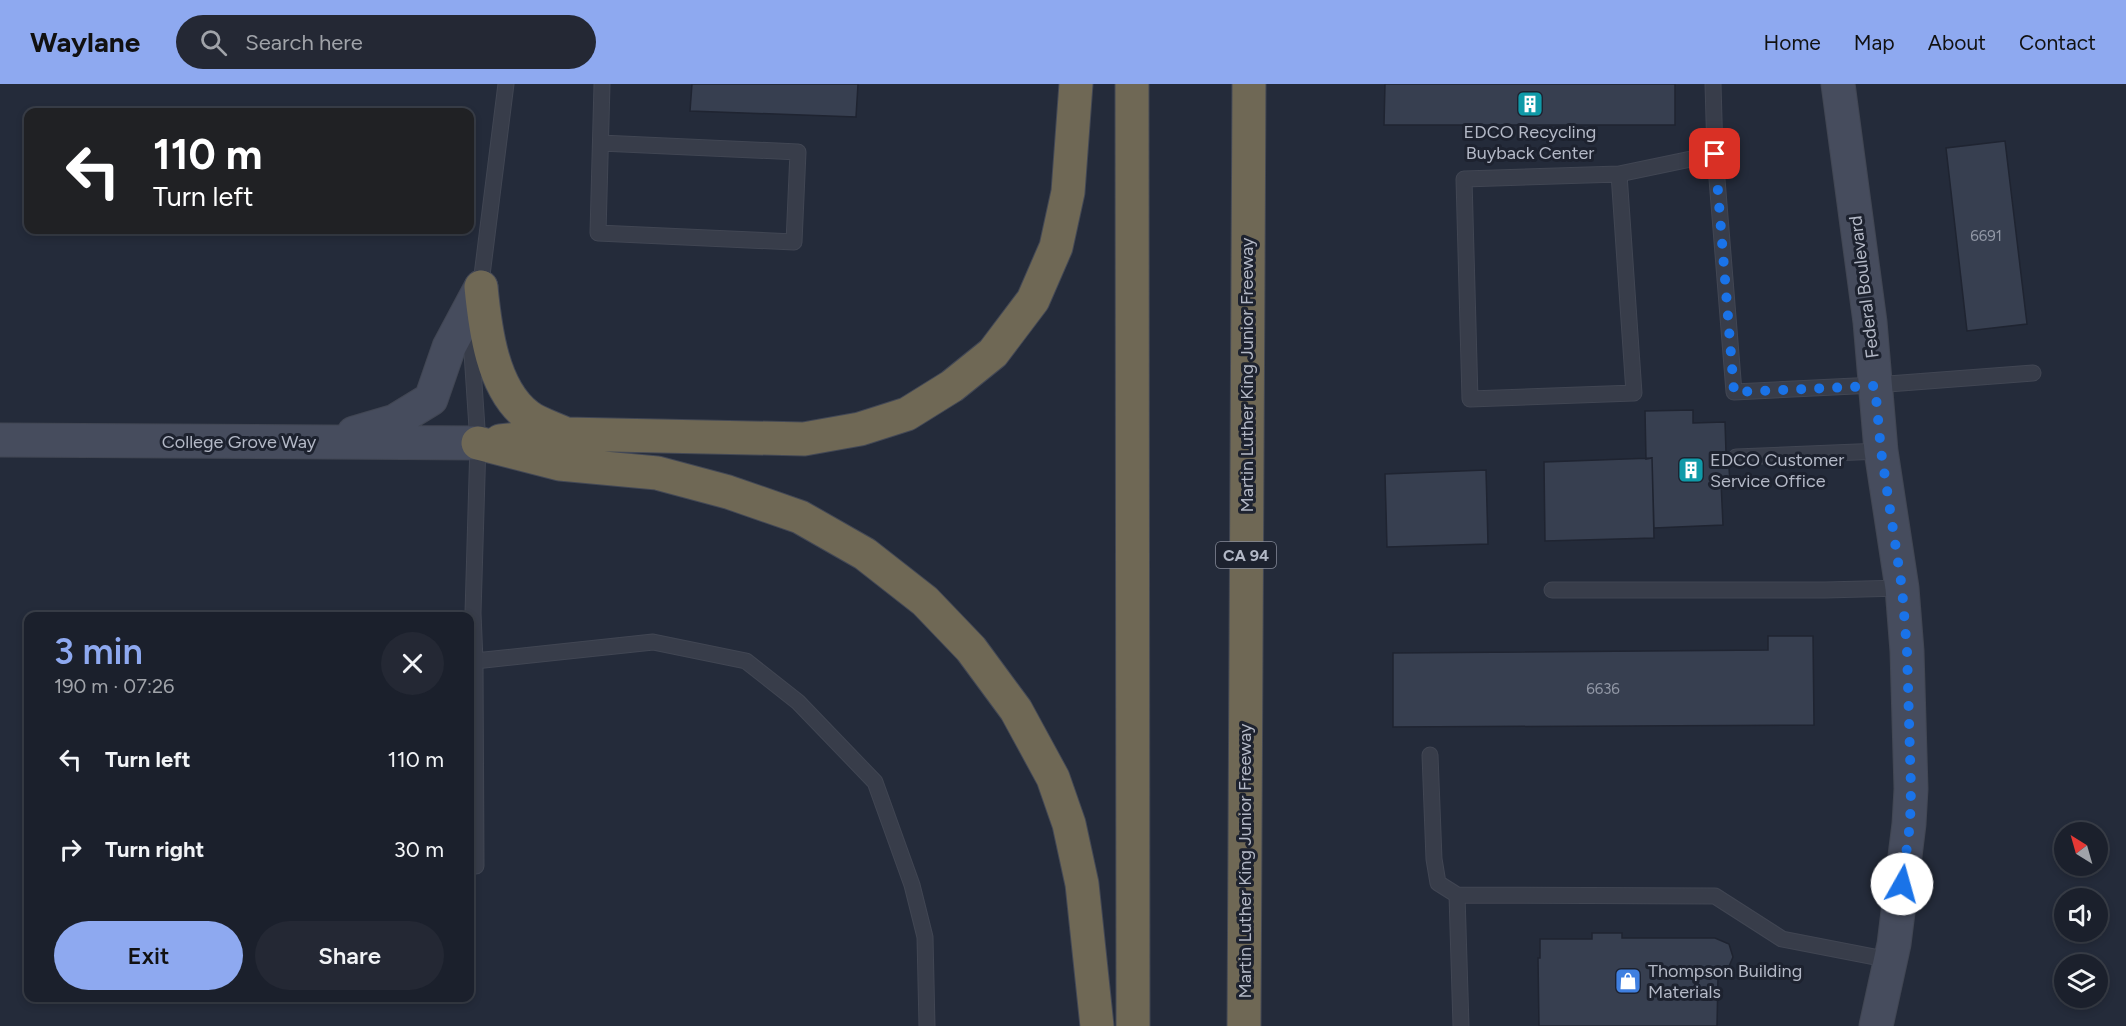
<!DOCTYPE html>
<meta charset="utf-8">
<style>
:root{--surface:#1b202c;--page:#242834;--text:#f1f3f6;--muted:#a0a3a9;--line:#393e48;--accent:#8ea9f0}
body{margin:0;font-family:Figtree,sans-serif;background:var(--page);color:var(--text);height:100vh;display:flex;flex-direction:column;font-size:22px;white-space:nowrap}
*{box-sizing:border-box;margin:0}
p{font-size:20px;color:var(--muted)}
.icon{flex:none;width:33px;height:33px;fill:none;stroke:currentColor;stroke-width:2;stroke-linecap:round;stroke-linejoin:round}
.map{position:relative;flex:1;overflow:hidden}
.drawer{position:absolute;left:24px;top:528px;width:450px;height:390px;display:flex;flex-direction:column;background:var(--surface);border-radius:12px;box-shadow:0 3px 9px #0003,0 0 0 2px var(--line)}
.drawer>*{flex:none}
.top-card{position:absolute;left:24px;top:24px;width:450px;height:126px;border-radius:12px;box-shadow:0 3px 9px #0003,0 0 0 2px var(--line);background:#202124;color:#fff;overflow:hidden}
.needle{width:39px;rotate:323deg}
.controls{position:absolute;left:2054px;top:738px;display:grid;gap:12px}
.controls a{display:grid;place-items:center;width:54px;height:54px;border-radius:50%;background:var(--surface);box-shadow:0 3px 9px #0003,0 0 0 2px var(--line);font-size:30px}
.pin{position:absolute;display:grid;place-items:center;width:51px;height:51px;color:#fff;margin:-26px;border-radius:12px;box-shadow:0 3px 9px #0006}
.me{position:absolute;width:66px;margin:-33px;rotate:7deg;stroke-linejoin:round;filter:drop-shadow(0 0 4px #0008)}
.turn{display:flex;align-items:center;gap:21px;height:126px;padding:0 30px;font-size:27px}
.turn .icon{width:78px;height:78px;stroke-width:2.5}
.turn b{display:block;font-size:42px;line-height:51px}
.round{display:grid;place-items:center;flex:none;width:63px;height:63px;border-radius:32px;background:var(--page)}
.headline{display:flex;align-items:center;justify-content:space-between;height:102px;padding:0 30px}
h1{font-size:36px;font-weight:600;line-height:45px;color:var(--accent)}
.primary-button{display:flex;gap:12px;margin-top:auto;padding:12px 30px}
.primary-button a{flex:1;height:69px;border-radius:36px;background:var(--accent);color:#111;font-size:24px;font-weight:600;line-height:69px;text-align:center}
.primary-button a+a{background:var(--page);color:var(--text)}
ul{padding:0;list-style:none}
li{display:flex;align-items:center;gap:18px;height:90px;padding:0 30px}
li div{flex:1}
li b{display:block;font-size:22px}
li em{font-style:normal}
header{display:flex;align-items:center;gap:36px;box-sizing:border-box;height:84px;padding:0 30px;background:var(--accent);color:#111}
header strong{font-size:28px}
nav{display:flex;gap:33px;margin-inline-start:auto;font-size:21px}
.search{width:420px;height:54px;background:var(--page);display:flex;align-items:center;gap:15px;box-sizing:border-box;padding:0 21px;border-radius:33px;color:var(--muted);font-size:22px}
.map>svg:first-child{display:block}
.building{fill:#373f50;stroke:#1f2431;stroke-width:1.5}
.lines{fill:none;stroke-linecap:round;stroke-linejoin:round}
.service-casing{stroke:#414653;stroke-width:17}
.secondary-casing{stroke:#414653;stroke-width:35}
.motorway-casing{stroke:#434855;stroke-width:35}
.service{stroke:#383d4a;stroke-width:15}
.secondary{stroke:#464c5d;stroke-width:33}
.motorway{stroke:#6f6855;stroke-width:33}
.route{stroke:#1a73e8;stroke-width:10;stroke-dasharray:0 18}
.labels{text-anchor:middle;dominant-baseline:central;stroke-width:6;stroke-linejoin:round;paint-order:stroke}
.number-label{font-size:15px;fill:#9298a6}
.shield{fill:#1d222f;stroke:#868b99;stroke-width:1.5}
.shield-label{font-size:16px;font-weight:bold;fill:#b3b8c6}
.poi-label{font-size:18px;fill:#b3b8c6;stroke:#1d222f;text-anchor:start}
.street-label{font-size:18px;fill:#b3b8c6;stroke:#1d222f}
</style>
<header>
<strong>Waylane</strong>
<div class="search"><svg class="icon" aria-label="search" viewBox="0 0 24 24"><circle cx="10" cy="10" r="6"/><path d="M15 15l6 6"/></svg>Search here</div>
<nav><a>Home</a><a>Map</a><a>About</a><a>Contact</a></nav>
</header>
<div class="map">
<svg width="2126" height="942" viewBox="0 0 2126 942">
<rect width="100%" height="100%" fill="#242b3a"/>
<path class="building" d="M692 0H858L856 33 690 27Z
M1385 0H1675V41H1384Z
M2005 57 2027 240 1967 247 1946 64Z
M1693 326V339L1725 338 1726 369H1728L1730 398H1721L1723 441 1654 444 1652 374 1646 375 1645 327Z
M1652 374 1654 454 1545 457 1544 378Z
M1486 386 1488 460 1387 463 1385 390Z
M1768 552H1813L1814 641 1393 643V569L1768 566Z
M1592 849H1622V854H1715L1729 860 1733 873 1727 887 1718 892 1717 942H1539L1538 874H1540V855H1592Z"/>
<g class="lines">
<defs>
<path id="service" d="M1713 0 1715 70 1734 308 1875 301 2033 289
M601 59 798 68 794 158 598 149 602 0
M1619 90 1634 309 1470 315 1464 95 1619 90 1715 70
M480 207 506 0
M475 242 472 269 478 359 473 529 475 577 653 558 746 577 798 618 875 698 912 801 925 853 927 942
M1736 373 1881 367
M1552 506H1825L1902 504
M475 577 476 782
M1430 671 1434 775 1438 799 1457 811 1715 812 1782 855 1890 876
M1457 811 1461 942"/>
<path id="secondary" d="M1838 0 1870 238 1881 367 1902 504 1907 567 1911 705 1909 740 1894 860 1876 942
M354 349 395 337 431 315 449 263 481 203
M0 356 478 359"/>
<path id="motorway" d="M1132 0 1133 942
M481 203C485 244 492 305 528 332 538 340 554 344 566 350
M500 357 566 350 804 355 860 345 907 330 952 302 993 269 1033 216 1056 163 1068 108 1076 0
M478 359 560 380 657 389 728 408 800 433 865 470 925 517 971 565 1016 626 1053 694 1069 740 1082 800 1097 942
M1244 942 1249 0"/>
</defs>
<use href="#service" class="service-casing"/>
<use href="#secondary" class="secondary-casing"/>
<use href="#motorway" class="motorway-casing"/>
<use href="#service" class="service"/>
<use href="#secondary" class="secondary"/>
<use href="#motorway" class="motorway"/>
</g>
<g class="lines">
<path class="route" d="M1715 70 1734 308 1875 302 1881 367 1902 504 1907 567 1911 705 1910 740 1902 800"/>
</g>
<defs>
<symbol id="building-square" viewBox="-11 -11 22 22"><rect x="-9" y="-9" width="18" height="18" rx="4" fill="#0f9aa8" stroke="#1d222f"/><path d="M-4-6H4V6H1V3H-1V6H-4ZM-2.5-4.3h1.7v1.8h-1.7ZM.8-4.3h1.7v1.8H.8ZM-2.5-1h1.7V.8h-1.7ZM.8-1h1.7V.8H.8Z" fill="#fff"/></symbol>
<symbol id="shop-square" viewBox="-11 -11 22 22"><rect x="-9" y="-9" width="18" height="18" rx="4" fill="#3f7fe0" stroke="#1d222f"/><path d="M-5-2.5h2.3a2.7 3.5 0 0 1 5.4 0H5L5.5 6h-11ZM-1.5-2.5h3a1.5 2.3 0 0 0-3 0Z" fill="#fff"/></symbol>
</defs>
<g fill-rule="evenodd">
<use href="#building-square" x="1515" y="5" width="30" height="30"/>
<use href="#building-square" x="1676" y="371" width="30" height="30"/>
<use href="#shop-square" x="1613" y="882" width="30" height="30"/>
</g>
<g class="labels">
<g class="number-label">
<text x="1986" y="152">6691</text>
<text x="1603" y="605">6636</text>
</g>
<rect class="shield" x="1216" y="458" width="60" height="26" rx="4.5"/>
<g class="shield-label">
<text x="1246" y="471">CA 94</text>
</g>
<g class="poi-label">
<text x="1530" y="48" text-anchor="middle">EDCO Recycling<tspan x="1530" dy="21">Buyback Center</tspan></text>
<text x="1710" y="376">EDCO Customer<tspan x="1710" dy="21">Service Office</tspan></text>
<text x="1648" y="887">Thompson Building<tspan x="1648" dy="21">Materials</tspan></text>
</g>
<g class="street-label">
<text transform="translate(1864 203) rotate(-97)">Federal Boulevard</text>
<text transform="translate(1247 291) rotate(-90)">Martin Luther King Junior Freeway</text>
<text x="239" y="358">College Grove Way</text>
<text transform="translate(1245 777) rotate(-90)">Martin Luther King Junior Freeway</text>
</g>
</g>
</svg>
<div class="controls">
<a><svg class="needle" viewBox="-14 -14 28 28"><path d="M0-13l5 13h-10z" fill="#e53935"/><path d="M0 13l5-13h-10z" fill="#a0a3a9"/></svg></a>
<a><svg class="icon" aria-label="sound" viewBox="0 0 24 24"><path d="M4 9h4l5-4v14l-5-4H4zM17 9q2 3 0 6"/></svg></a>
<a><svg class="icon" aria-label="layers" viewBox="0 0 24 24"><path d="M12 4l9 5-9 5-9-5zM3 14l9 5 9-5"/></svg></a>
</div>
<div class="pin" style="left:1715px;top:70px;background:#d93025"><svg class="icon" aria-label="arrive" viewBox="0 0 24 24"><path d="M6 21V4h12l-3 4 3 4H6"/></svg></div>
<svg class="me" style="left:1902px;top:800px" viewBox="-20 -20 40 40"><circle r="19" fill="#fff"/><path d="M0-13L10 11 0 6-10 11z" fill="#1a73e8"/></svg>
<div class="top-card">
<div class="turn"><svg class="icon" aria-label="left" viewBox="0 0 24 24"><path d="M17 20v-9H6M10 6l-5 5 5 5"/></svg><div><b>110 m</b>Turn left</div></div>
</div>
<section class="drawer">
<div class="headline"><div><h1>3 min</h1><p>190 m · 07:26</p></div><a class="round"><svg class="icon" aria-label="close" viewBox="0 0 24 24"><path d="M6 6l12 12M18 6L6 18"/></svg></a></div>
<ul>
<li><svg class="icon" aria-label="left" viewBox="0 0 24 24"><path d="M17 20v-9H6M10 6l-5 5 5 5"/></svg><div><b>Turn left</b></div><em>110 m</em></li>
<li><svg class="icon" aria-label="right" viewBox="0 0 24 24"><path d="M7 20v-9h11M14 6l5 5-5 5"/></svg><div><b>Turn right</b></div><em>30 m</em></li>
</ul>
<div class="primary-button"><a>Exit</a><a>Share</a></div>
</section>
</div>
